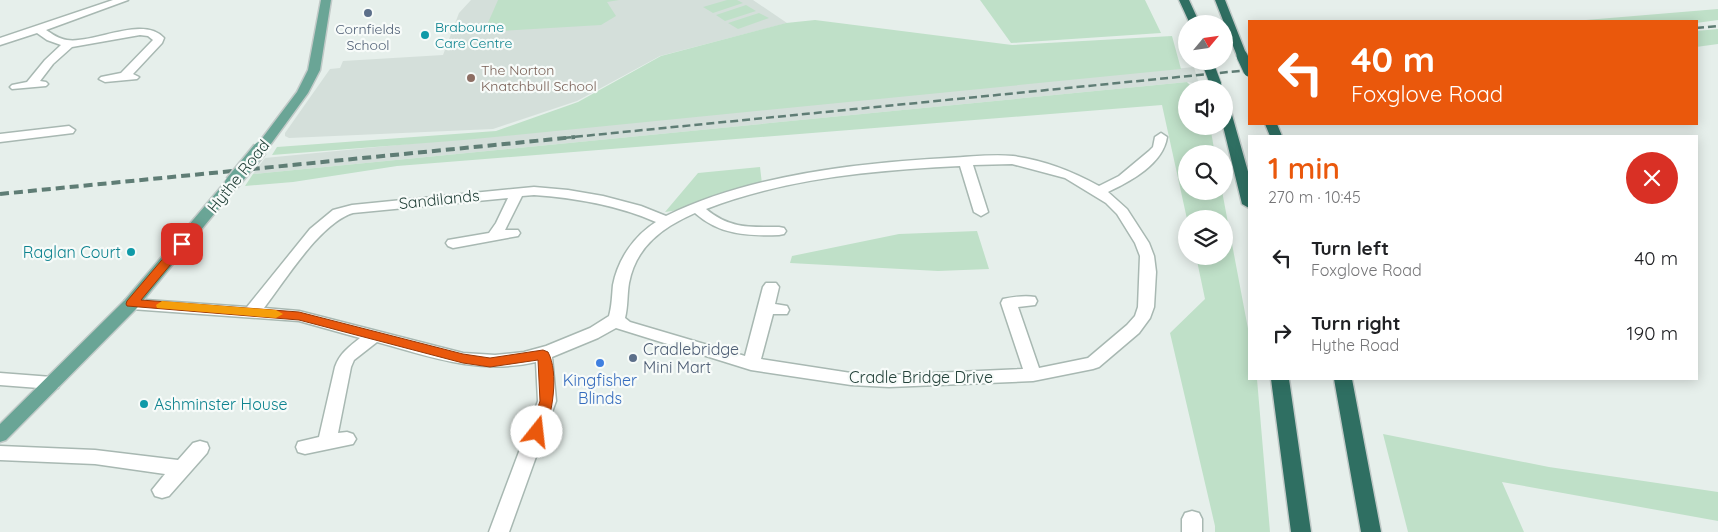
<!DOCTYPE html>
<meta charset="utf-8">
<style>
:root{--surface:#fff;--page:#f2f2f2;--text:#202124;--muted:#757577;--accent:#ea580c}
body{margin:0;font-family:Quicksand,sans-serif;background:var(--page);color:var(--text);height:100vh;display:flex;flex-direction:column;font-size:19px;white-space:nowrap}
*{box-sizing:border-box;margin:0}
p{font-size:16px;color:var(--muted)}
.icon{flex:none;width:28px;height:28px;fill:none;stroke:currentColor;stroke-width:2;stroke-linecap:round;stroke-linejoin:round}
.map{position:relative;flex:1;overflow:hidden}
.sheet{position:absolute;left:1248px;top:135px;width:450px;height:245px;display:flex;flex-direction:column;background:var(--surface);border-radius:0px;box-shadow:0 2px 12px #0003}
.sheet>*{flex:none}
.hud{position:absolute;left:1248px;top:20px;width:450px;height:105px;border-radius:0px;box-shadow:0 2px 12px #0003;background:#ea580c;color:#fff;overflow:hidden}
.needle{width:32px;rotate:61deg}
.tools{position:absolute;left:1178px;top:15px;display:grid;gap:10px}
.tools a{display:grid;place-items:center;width:55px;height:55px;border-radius:50%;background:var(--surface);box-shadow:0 2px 12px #0003;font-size:25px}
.pin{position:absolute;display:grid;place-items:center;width:42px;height:42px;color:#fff;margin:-21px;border-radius:10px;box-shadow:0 2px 8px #0006}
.me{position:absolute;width:55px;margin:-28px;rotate:16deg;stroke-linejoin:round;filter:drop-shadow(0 0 4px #0008)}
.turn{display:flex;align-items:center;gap:18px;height:105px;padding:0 20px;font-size:22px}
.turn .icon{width:65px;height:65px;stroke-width:2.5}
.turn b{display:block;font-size:35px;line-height:42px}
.round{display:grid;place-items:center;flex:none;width:52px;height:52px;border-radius:26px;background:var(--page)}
.head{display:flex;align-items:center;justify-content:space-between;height:85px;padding:0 20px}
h1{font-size:30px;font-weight:600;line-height:38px;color:var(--accent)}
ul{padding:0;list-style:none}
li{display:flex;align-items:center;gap:15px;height:75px;padding:0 20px}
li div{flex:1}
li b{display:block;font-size:19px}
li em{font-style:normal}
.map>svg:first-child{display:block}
.built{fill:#d4dfda}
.green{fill:#bfe0c8}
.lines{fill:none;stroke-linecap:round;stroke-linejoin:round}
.minor-casing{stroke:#a8b8b2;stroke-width:3}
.major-casing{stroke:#c2cac8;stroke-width:3}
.highway-casing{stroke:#c2cac8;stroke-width:3}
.minor{fill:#fff;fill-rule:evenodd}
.major{fill:#6aa596;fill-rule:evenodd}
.highway{fill:#2f6f62;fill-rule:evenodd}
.rail-far1{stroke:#5f7d75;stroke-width:2.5;stroke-dasharray:8 4;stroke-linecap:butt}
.rail{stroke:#5f7d75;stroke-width:4;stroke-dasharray:9 5;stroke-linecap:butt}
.major-bridge-casing{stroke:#c2cac8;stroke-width:17;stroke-linecap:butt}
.highway-bridge-casing{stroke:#c2cac8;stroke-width:13;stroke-linecap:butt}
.major-bridge{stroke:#6aa596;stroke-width:14}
.highway-bridge{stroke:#2f6f62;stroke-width:11}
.route{fill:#ea580c;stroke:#983908}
.slow{fill:#f59e0b}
.service-dot{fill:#5c6f8a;stroke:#f7fbf9;stroke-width:2}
.culture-dot{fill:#0f9aa8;stroke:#f7fbf9;stroke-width:2}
.education-dot{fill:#8d6e63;stroke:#f7fbf9;stroke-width:2}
.shop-dot{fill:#3f7fe0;stroke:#f7fbf9;stroke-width:2}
.labels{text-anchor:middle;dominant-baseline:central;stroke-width:4.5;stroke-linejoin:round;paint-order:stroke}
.far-culture-label{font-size:14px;fill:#0d838f;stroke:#f7fbf9;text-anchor:start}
.far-service-label{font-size:14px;fill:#4e5e75;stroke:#f7fbf9}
.far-education-label{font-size:14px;fill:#785e54;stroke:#f7fbf9;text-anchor:start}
.street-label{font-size:16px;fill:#24423a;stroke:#f7fbf9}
.culture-label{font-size:16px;fill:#0d838f;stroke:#f7fbf9;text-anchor:end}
.service-label{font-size:16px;fill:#4e5e75;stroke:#f7fbf9;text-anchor:start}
.shop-label{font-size:16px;fill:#366cbe;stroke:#f7fbf9}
</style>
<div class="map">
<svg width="1718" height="532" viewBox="0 0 1718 532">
<rect width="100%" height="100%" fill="#e6efeb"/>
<path class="built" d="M471 0H753L787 23 660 56 577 101 493 129 289 138 285 136V133L330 69 340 68 343 61 443 55 459 13Z
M1194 67 1199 84 1187 82 253 174 265 158Z"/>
<path class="green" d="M498 0H619L607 2 616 16 601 25 484 32Z
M727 0H737L743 3 713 13 703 7Z
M980 0H1145L1161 33 1011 43Z
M746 5 756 11 725 21 716 15Z
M1718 9V20L1696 23 1574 21Z
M759 13 769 18 738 29 728 23Z
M815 20 1012 45 1172 36 1181 69 464 140 272 155 277 147 496 131 578 102 661 56 786 23Z
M1718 29V44L1696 47V31Z
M1187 82 1194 89H1186V126H1210L1215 154H1186V191H1222L1249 334V379H1257L1270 532H1215V526L1170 333 1205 299 1196 256H1224V219H1187L1162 105 397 166 293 182 245 186 253 174Z
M760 167 762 184 679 210 665 212 698 173Z
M977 231 989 269 938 271 790 263 792 256 899 234Z
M1383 434 1549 467 1718 492V521L1502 482 1524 532H1408Z"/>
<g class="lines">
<defs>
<path id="minor" d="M113 0H128L46 30C52 34 59 39 67 40 94 44 143 15 164 38L162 43 133 74 139 77 137 79 105 82 99 79 101 77 121 73 153 40 148 36 140 35 72 47 53 64 40 81 46 82 48 84 46 86 12 89 10 87 12 85 27 82 45 60 61 45 47 40 37 33 0 45V38Z
M69 126 75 130 73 133 0 142V134Z
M1161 133 1167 137C1163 164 1131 181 1108 192L1127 209 1149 243 1154 256 1156 272 1154 307 1150 318 1139 333 1099 367 1093 369 1033 381 889 387 851 385 751 370 616 328 598 338 552 357 556 401 509 532H489L538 401 536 362C479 375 431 357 377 342L354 360 351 367 338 433 347 432 353 434 356 439 353 444 305 454 298 452 296 447 298 442 319 437 335 367C340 353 349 347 360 338L299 321 131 309 125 308 123 304 125 300 131 299 247 307 310 229 333 210 352 205 534 187 568 190 603 196 641 206 666 216C750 175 856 163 948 158 969 157 992 154 1013 156 1044 160 1072 171 1099 186L1119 176 1149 151 1153 147 1155 137ZM1012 164 1065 178 1106 203 1117 214 1135 243 1140 256 1138 307 1135 316 1127 325 1088 358 1039 368 1018 307 1035 305 1037 301 1035 297C1025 295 1013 297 1003 299L1001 303 1023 369 889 375 851 373 761 359 773 314H787L789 310 787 306 775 304 779 287 776 283H766L763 287 745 356 630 322 625 318C628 307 627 295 629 283 636 246 663 227 695 213 720 235 747 236 779 235L784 234 786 231 784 228 779 227C750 227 730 229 706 209 786 178 875 170 960 166L974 212 981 216 988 212 973 165ZM534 195C576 198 617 205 656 222 634 236 618 259 613 285 612 295 612 306 609 316L590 328 546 346 524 352 495 355 463 353 299 311 264 308C285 281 320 223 353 213L508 198 496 223 489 233 448 240 446 243 448 246 453 248 518 236 520 233 518 230H505L522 196Z
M0 373 52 377 58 378 61 383 58 388 52 389 0 385Z
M200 441 207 443 209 448 207 453 169 496 162 498 155 496 152 490 165 474 95 464 0 460V446L95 450 178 460 193 443Z
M1192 511 1199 513 1202 519V532H1182V519L1185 513Z"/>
<path id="major" d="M321 0H331L320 70 308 93 265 152H255L254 149 297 92 308 70Z
M232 179 237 180 239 183 237 186 137 308 6 440 0 442V424L125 300 227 180Z"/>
<path id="highway" d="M1179 0H1189L1200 24H1190Z
M1215 0H1225L1247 56 1246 58 1242 59 1237 56Z
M1224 104 1230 108 1249 175V208L1242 204 1223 126Z
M1265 124H1277L1282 136H1270Z
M1271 379H1289L1311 532H1291Z
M1334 379H1352L1381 532H1361Z"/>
</defs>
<use href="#minor" class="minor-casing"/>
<use href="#major" class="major-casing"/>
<use href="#highway" class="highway-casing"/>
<use href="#minor" class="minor"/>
<use href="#major" class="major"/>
<use href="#highway" class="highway"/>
<path class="rail-far1" d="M1696 28 1718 26
M563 138 1249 70"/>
<path class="rail" d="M0 194 575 137"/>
<defs>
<path id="major-bridge" d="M232 183 260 149"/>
<path id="highway-bridge" d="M1242 56 1249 71
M1207 61 1216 85"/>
</defs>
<use href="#major-bridge" class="major-bridge-casing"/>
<use href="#highway-bridge" class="highway-bridge-casing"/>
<use href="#major-bridge" class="major-bridge"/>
<use href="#highway-bridge" class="highway-bridge"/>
</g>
<path class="route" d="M182 240 186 241 187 244 186 246 141 300 299 312 463 354 490 358 543 350 548 352C559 372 553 416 542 436L537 438 532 436 530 432 540 401 538 360 490 367 463 363 299 320 127 306 126 304 127 301 178 241Z"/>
<path class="slow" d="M162 301 276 310 283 314 276 318 157 308 156 305Z"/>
<g class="service-dot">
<circle cx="368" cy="13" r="5"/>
<circle cx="633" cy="358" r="5"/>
</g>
<g class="culture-dot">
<circle cx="425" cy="35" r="5"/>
<circle cx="131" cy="252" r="5"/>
<circle cx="144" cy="404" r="5"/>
</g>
<circle class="education-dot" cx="471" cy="78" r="5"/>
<circle class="shop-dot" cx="600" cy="363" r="5"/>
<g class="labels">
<g class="far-culture-label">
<text x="435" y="27">Brabourne<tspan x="435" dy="16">Care Centre</tspan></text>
</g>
<g class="far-service-label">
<text x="368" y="29">Cornfields<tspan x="368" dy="16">School</tspan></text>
</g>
<g class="far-education-label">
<text x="481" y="70">The Norton<tspan x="481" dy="16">Knatchbull School</tspan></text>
</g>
<g class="street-label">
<text transform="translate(238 176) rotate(-51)">Hythe Road</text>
<text transform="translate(439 199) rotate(-6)">Sandilands</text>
<text x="921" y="377">Cradle Bridge Drive</text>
</g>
<g class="culture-label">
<text x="121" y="252">Raglan Court</text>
<text x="154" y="404" text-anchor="start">Ashminster House</text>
</g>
<g class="service-label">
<text x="643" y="349">Cradlebridge<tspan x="643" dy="18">Mini Mart</tspan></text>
</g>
<g class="shop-label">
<text x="600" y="380">Kingfisher<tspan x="600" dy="18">Blinds</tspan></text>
</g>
</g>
</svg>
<div class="tools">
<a><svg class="needle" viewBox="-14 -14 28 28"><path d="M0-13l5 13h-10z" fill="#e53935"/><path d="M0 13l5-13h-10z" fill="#757577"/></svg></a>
<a><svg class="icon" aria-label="sound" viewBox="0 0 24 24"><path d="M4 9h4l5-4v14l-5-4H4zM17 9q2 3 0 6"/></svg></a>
<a><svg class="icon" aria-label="search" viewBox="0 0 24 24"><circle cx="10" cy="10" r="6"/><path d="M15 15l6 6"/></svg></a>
<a><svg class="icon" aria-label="layers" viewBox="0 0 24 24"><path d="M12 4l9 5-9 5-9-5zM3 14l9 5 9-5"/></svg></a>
</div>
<div class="pin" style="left:182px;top:244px;background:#d93025"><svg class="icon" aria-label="arrive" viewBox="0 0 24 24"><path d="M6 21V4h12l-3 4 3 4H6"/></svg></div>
<svg class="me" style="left:537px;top:432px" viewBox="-20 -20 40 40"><circle r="19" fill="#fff"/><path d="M0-13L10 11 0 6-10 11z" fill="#ea580c"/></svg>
<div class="hud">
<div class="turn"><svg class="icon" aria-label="left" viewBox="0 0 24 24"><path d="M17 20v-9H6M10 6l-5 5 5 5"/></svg><div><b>40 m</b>Foxglove Road</div></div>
</div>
<section class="sheet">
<div class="head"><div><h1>1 min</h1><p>270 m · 10:45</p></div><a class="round" style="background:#d93025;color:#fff"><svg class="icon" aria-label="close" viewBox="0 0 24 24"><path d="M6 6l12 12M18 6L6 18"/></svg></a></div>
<ul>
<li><svg class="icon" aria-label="left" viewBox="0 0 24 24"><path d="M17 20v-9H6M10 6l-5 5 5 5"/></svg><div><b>Turn left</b><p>Foxglove Road</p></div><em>40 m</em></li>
<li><svg class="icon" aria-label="right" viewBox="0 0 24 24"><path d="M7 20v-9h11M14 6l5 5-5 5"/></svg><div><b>Turn right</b><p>Hythe Road</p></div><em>190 m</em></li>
</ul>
</section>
</div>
